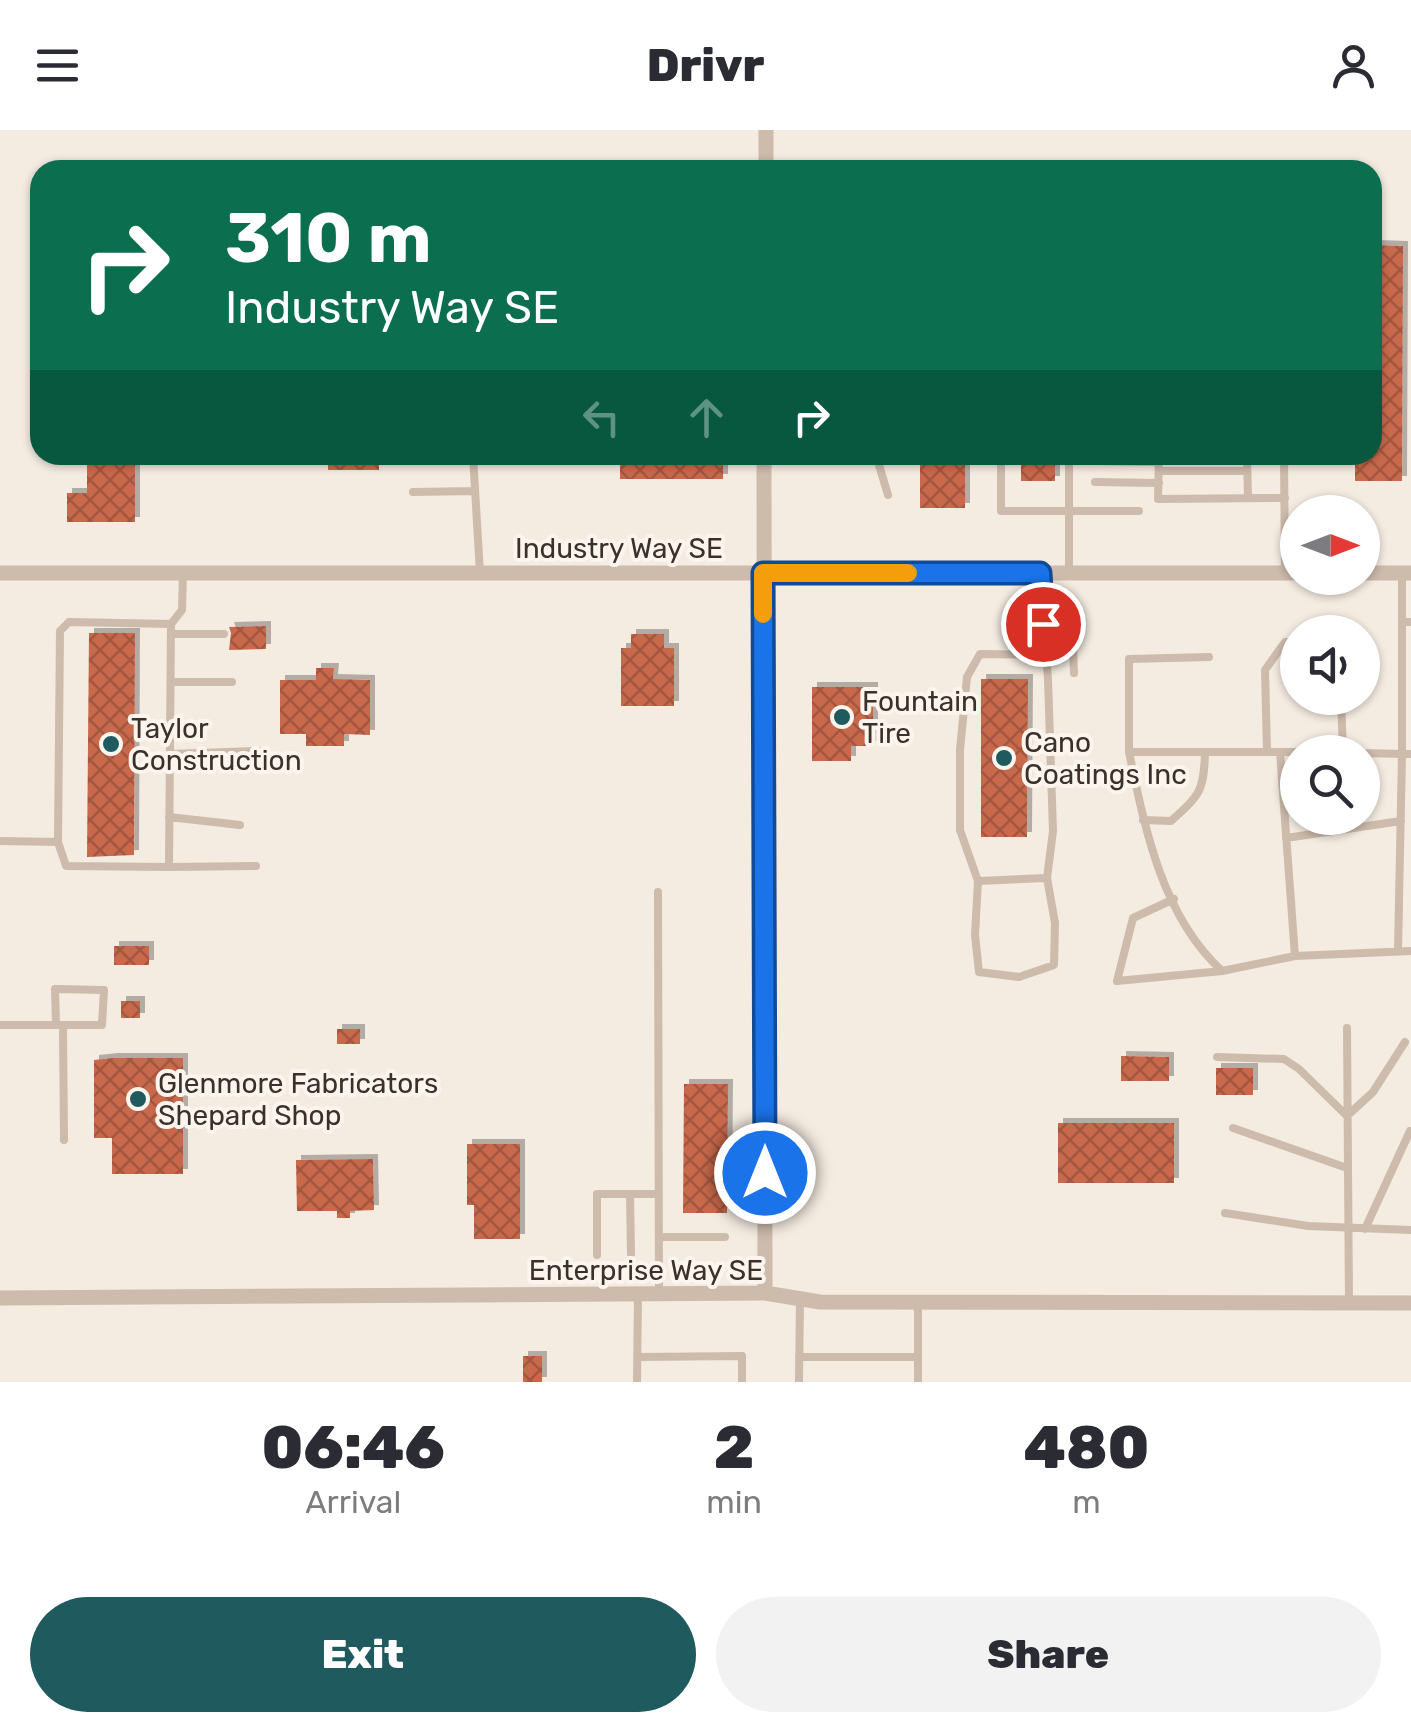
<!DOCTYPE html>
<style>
:root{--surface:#fff;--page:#f2f2f3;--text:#2b2b33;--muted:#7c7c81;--accent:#1f5a5e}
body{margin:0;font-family:Rubik,sans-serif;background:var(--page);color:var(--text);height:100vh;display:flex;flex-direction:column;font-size:38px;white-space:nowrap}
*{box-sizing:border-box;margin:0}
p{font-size:32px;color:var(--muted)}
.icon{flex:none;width:55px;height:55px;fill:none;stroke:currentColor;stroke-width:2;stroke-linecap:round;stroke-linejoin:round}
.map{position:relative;height:1252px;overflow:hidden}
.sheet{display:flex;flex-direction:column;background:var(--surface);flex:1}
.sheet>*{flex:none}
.banner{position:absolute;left:30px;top:30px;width:1352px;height:305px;border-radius:30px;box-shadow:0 2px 8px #0004;background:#0b6e4f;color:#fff;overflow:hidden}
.needle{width:65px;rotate:90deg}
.buttons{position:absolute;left:1280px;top:365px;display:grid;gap:20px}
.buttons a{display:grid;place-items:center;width:100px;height:100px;border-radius:50%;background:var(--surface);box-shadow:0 2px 8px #0004;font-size:50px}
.pin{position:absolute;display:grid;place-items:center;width:85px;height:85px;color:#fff;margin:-42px;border:5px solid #fff;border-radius:50%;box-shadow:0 2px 10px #0007}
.me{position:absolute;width:110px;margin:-55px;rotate:0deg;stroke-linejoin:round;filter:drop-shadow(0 0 8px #0008)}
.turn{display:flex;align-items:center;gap:35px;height:210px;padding:0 30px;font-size:45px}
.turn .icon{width:130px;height:130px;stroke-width:2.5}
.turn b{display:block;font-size:70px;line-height:85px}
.lanes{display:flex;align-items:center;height:95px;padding:0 30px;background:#0003;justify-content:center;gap:50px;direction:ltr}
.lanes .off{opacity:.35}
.eta{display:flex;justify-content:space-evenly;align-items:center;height:170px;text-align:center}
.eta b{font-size:60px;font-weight:800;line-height:70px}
.button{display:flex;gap:20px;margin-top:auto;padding:20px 30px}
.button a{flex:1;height:115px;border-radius:60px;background:var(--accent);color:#fff;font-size:40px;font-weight:800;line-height:115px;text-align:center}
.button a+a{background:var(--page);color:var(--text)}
header{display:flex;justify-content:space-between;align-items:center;height:130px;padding:0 30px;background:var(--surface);font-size:45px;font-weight:800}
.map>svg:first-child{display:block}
.building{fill:url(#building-cross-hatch);filter:url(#shadow)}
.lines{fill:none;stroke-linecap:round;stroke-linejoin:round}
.lane{stroke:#cdbbac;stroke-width:8}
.street{stroke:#cdbbac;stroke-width:15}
.route-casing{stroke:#114b97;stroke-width:25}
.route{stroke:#1a73e8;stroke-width:18}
.slow{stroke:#f59e0b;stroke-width:18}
.poi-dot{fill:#1f5a5e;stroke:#fbf5ee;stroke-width:4}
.labels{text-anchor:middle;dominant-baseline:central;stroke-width:8;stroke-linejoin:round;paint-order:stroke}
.street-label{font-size:28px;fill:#3b302b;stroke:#fbf5ee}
.poi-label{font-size:28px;fill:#3b302b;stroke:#fbf5ee;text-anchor:start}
</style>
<header><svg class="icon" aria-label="menu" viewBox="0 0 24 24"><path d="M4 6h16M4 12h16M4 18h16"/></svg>Drivr<svg class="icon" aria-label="person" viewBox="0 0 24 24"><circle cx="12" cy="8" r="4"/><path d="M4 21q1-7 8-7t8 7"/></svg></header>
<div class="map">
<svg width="1411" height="1252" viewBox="0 0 1411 1252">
<defs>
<pattern id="building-cross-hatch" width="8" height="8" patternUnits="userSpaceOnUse" patternTransform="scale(2.5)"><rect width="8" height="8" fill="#c8694b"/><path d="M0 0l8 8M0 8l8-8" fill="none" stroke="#a4573f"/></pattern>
<filter id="shadow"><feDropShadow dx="5" dy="-5" stdDeviation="0" flood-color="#0004"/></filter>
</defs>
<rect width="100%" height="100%" fill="#f4ebe1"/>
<path class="building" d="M1372 115 1403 116 1402 351H1355V325H1372Z
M328 325H379V340H328Z
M620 325H723V349H620Z
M920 325H965V378H920Z
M1021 325H1055V351H1021Z
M87 328H135V392H67V363H87Z
M266 496V519L229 520 231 503 229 497Z
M89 503H135L134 725 87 727Z
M631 504H664V518H674V576H621V518H631Z
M316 538H334L333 549 370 550V605L344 604V616H306V604H280V550H316Z
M981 549H1028L1027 707H981Z
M812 557H873V616H851V631H812Z
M114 816H149V835H114Z
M121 871H140V888H121Z
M337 899H360V914H337Z
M1121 926 1169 927V951H1121Z
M113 928H183V1044H112V1008H94V930Z
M1216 938H1253V965H1216Z
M684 954H728L727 1083H683Z
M1058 993H1174V1053H1058Z
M467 1014H520V1109H474V1075H467Z
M373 1029 374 1080 350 1081V1088H337V1081H297L296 1030Z
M523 1226H542V1252H523Z"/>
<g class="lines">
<path class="lane" d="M473 325 480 443
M876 325 888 365
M1001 325V381H1139
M1069 325V443
M1159 325 1158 369 1285 368
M1247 325 1248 368
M1284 325 1285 443
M1090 331 1159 332
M1159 341H1247
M1095 352 1159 353
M413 362 475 361
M1040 443 1048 549 1053 701 1047 748 1055 793 1054 835 1019 847 979 842 975 805 978 751 960 700V620L967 547 980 524 1046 525
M1402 443V492H1411
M69 492 171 494 169 737 66 736 58 712 60 501Z
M1402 492V624H1411
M171 494 182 480 183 443
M1043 495 1072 493 1074 543
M171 504H224
M1209 527 1129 529V622H1347
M171 552H232
M1341 568 1343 622
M1129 622C1145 699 1162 786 1222 841L1295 826 1280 622
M1267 622 1265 540 1285 512H1298
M1362 623 1402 624 1398 821
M170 624 259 621
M169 687 240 695
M1143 690 1171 691C1200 665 1204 661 1205 622
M1286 708 1401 691
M0 711 58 712
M169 737 256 736
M978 751 1047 748
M658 762 659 1164
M1174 769 1133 788 1117 851 1222 841
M1295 826 1411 821
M0 895H102L104 860 55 859 56 895
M63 896 64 1010
M1347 898 1349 1173
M1217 927 1284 929 1299 939 1347 986 1373 962 1405 912
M1233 998 1347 1038
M630 1064 631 1124
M1225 1083 1308 1096 1411 1100
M1365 1099 1410 1001
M659 1107H725
M597 1125V1064H658
M638 1227 742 1226V1252
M799 1227H918V1252
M918 1227V1172
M637 1252 638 1164
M799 1252 800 1169"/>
<path class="street" d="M766 40V0
M764 325 765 1163
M0 443H1298
M1362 443H1411
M0 1168 765 1163 820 1172 1411 1173"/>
</g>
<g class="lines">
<defs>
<path id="route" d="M765 1043 763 443H1040L1043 494"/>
</defs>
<use href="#route" class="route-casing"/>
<use href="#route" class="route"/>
<path class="slow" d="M763 484V443H908"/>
</g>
<g class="poi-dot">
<circle cx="842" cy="587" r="10"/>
<circle cx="111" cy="614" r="10"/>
<circle cx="1004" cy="628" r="10"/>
<circle cx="138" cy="969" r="10"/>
</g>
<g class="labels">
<g class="street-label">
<text x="619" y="418">Industry Way SE</text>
<text x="646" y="1140">Enterprise Way SE</text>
</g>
<g class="poi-label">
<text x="862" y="571">Fountain<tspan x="862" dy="32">Tire</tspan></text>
<text x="131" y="598">Taylor<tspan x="131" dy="32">Construction</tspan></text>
<text x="1024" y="612">Cano<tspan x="1024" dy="32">Coatings Inc</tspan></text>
<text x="158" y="953">Glenmore Fabricators<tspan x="158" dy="32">Shepard Shop</tspan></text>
</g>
</g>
</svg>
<div class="buttons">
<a><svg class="needle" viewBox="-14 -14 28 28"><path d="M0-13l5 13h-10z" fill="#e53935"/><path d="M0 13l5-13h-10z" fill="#7c7c81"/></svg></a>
<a><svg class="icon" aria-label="sound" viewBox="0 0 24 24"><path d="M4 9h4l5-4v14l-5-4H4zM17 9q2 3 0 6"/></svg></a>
<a><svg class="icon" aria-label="search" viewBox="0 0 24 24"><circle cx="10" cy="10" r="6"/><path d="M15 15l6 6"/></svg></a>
</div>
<div class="pin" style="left:1043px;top:494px;background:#d93025"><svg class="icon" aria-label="arrive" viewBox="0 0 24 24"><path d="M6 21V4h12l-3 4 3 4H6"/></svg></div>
<svg class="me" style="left:765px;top:1043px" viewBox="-20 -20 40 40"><circle r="17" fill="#1a73e8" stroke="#fff" stroke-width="3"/><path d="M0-11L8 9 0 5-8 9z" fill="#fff"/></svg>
<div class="banner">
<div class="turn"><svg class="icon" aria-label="right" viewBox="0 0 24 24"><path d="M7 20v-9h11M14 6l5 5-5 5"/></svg><div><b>310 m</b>Industry Way SE</div></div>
<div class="lanes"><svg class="icon off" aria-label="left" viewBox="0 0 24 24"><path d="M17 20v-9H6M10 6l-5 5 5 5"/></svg><svg class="icon off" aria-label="ahead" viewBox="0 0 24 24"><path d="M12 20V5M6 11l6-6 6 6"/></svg><svg class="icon" aria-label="right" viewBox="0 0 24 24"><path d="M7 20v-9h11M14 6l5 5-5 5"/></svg></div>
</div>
</div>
<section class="sheet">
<div class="eta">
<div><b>06:46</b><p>Arrival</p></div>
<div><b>2</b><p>min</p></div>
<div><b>480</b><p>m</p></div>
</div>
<div class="button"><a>Exit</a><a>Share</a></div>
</section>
